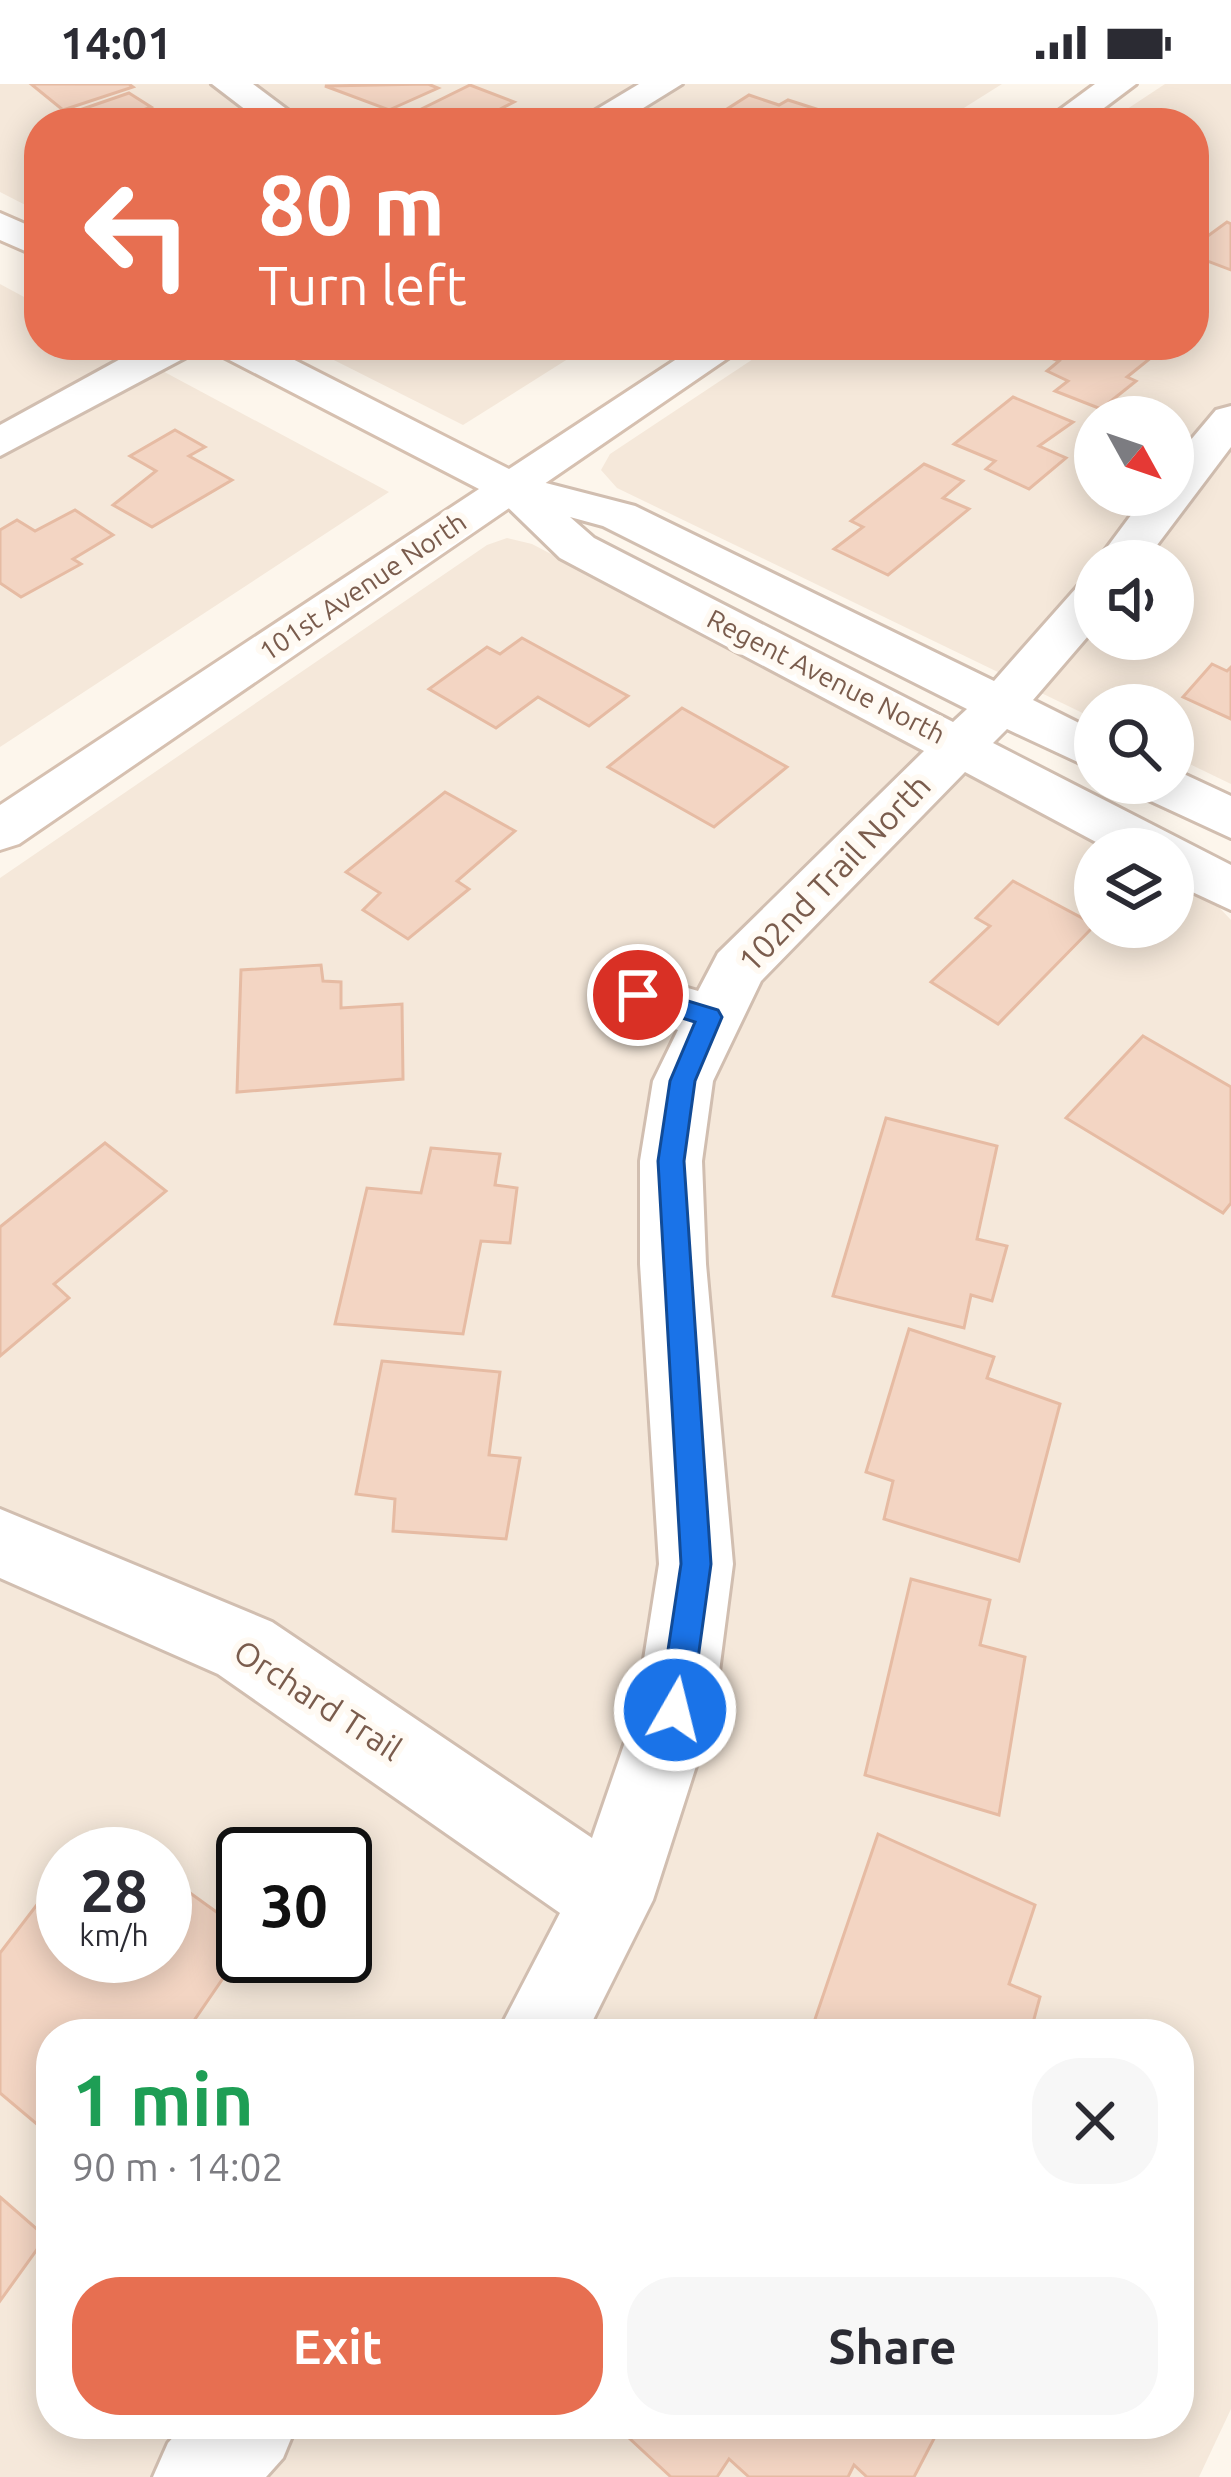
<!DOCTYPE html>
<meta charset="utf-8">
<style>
:root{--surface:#fff;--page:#f7f7f7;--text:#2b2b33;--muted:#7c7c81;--accent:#e76f51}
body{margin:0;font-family:Ubuntu,sans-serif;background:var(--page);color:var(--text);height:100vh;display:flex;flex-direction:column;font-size:45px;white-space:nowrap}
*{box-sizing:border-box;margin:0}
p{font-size:39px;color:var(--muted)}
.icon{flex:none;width:66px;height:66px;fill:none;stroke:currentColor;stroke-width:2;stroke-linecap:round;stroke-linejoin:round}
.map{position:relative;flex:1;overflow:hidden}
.panel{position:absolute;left:36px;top:1935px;width:1158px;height:420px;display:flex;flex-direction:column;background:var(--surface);border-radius:48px;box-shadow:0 6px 30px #0003}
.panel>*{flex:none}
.guide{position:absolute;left:24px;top:24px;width:1185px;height:252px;border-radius:48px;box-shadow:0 6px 30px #0003;background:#e76f51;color:#fff;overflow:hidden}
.needle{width:78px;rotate:130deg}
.controls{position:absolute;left:1074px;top:312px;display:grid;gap:24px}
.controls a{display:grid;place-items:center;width:120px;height:120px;border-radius:50%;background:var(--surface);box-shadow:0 6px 30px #0003;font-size:60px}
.speed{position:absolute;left:36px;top:1743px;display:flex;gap:24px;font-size:60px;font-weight:700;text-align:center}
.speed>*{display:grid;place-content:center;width:156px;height:156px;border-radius:50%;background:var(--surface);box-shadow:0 6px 30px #0003;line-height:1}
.speed small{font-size:30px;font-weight:400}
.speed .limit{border:6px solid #111;border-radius:18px;background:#fff;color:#111}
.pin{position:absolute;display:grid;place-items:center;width:102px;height:102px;color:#fff;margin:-51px;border:6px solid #fff;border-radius:50%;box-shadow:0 3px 12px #0007}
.me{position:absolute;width:132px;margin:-66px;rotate:8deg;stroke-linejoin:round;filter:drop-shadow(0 0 9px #0008)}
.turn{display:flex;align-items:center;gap:42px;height:252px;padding:0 36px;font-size:54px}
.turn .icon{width:156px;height:156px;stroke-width:2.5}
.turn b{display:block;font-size:84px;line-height:102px}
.round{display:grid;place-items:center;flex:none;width:126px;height:126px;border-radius:48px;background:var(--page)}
.head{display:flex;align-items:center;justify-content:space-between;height:204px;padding:0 36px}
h1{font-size:72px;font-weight:600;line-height:90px;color:#1e9e55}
.cta{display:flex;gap:24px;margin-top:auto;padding:24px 36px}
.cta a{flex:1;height:138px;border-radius:48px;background:var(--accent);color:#fff;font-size:48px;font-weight:600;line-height:138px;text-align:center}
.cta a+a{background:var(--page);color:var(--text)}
.status{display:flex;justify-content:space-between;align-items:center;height:84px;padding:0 60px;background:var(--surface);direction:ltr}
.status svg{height:33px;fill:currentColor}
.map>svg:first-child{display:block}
.residential{fill:#f5e8da;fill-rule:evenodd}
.building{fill:#f3d5c3;stroke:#e6bba3;stroke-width:3}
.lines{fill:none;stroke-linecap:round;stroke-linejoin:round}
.street-casing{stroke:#d1beb0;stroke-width:6}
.secondary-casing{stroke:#d6c0b0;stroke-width:6}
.street{fill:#fff;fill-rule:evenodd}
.secondary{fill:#fff;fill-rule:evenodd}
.route{fill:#1a73e8;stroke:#114b97;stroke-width:3}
.labels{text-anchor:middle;stroke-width:12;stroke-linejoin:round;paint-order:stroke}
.far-street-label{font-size:27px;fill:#7a5c4d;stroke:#fffaf3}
.street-label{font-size:33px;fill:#7a5c4d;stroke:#fffaf3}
</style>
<div class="status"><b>14:01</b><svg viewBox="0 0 49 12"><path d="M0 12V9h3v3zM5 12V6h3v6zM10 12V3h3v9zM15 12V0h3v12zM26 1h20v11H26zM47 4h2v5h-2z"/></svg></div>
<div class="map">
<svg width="1231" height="2393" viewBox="0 0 1231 2393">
<rect width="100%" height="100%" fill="#fdf6ec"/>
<!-- residential -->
<g class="residential">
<polygon points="0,0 1002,0 940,39 39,39 39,128 0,108"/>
<path d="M1165 0H1231V700L1173 672V621H1095V635L617 404 601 386 610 370 774 261H1194V39H1106ZM1095 333H1173V411H1095ZM1095 477H1173V555H1095Z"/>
<polygon points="0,200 39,221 39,261 114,261 389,408 0,663"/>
<polygon points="304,261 590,261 463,341"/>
<path d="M507 454 532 460 1114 765H1095V843H1173V796L1213 817 1231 836V2325L1199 2393H0V794L487 461ZM63 1770H165V1872H63ZM243 1770H345V1872H243ZM51 1950H1179V2340H51Z"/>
</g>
<!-- building -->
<g class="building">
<polygon points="31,0 129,0 133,3 63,26"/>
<polygon points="428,0 438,4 389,26 325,2"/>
<polygon points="470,1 514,18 479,36 465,30 447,39 397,37"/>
<polygon points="129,9 151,23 110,39 42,39"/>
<polygon points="749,11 779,21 788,16 835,31 823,39 709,39 721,32 748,36 724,27"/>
<polygon points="1227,138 1231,140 1231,186 1194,172 1194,162"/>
<polygon points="416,261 467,261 443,274"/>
<polygon points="1061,261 1123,261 1152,273 1127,293 1136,297 1101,325 1055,307 1068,297 1047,287 1059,277 1046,272"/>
<polygon points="1013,313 1073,338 1039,362 1066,374 1029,405 986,385 995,377 954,360"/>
<polygon points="175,346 205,363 189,372 232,396 152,443 113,421 156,387 130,372"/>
<polygon points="924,380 963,397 943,414 969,425 888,491 834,465 863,443 851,437"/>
<polygon points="75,426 113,451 73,475 81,480 21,513 0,499 0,446 17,436 35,447"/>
<polygon points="522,554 628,612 589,642 538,613 496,644 429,605 487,563 500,570"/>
<polygon points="1212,580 1227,587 1231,583 1231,635 1183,613"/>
<polygon points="682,624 787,683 714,743 608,683"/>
<polygon points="445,708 515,747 457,797 469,805 408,855 363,826 380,809 346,788"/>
<polygon points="1013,797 1095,841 998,940 931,898 990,842 976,834"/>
<polygon points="321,881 323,897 341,898 341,924 402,920 403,995 237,1008 241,886"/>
<polygon points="1143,952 1231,1003 1231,1119 1223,1129 1066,1034"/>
<polygon points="886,1034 997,1062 977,1155 1007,1162 992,1217 971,1211 964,1244 833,1212"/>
<polygon points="105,1059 166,1107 54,1200 69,1214 0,1272 0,1143"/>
<polygon points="431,1064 500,1070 495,1101 517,1104 510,1159 481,1157 463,1250 335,1240 367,1104 421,1109"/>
<polygon points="909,1245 994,1273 987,1294 1060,1320 1019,1477 884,1435 893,1397 866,1388"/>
<polygon points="382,1277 500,1288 489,1371 520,1374 506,1455 393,1447 395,1415 356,1410"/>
<polygon points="911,1495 990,1516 980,1561 1025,1573 999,1731 865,1691"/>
<polygon points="878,1750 1035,1821 1009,1900 1040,1913 1030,1950 810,1950"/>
<polygon points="165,1791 243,1847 243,1865 189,1944 197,1950 51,1950 51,2052 0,2009 0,1869 52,1801 63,1812 63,1872 165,1872"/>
<polygon points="0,2113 46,2153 0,2217"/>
<polygon points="614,2340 929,2340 938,2347 914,2393 867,2393 854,2381 848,2393 749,2393 729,2375 717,2393 671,2393"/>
</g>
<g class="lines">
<defs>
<g id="street">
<polygon points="212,0 253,0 305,39 263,39"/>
<polygon points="639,0 682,0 619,39 574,39"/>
<polygon points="146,261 198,261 192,270 0,372 0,341"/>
<polygon points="1231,322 1231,363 1145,477 1097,477 1146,411 1173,411 1173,377 1216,326"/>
<path d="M511 390 635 422 994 597 1078 502 1095 498V544L1033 616 1095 647V686L1007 645 993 659 1231 781V826L1173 799V765H1109L965 688 761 897 713 997 702 1077 706 1180 733 1480 714 1626 653 1816 586 1950H497L560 1829 218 1590 0 1494V1425L272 1538 592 1754 636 1626 659 1480 640 1180V1077L653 997 678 946 617 927 609 911 617 895 638 889 698 907 718 869 924 667 560 474 488 404 495 394ZM570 433 603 442 967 625 953 638 594 454Z"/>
<polygon points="1173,685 1231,712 1231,754 1140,712 1132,699 1173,699"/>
<polygon points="185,2340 297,2340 283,2374 266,2393 153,2393 168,2359"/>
</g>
<g id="secondary">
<polygon points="1095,0 1136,0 1084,39 1042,39"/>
<polygon points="0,129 39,146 39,173 0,156"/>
<polygon points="212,261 265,261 509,385 698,261 747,261 19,760 0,766 0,721 479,405 218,270"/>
</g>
</defs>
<!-- street casing -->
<use href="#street" class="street-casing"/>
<!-- secondary casing -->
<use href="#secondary" class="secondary-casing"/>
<!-- street -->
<use href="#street" class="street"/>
<!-- secondary -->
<use href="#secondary" class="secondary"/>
</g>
<!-- route -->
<polygon class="route" points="638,902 718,926 722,933 695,997 684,1077 711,1480 691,1626 687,1637 675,1642 664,1637 659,1626 681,1480 658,1077 670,997 695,938 630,918 630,905"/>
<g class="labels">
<!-- far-street labels -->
<g class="far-street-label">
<text transform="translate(363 503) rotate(-34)" y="9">101st Avenue North</text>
<text transform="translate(826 593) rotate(27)" y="9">Regent Avenue North</text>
</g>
<!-- street labels -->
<g class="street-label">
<text transform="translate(834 789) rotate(-46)" y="12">102nd Trail North</text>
<text transform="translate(318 1616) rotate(33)" y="12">Orchard Trail</text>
</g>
</g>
</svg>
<div class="controls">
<a><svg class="needle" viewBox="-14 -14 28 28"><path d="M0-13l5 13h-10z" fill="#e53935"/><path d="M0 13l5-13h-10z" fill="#7c7c81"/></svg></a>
<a><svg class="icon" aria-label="sound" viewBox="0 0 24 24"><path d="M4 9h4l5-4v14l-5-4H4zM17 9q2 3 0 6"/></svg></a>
<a><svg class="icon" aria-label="search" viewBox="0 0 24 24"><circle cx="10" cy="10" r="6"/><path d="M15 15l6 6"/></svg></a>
<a><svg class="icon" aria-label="layers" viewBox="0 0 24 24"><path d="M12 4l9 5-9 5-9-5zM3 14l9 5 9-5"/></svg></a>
</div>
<div class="speed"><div>28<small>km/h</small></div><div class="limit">30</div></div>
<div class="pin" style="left:638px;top:911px;background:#d93025"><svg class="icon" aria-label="arrive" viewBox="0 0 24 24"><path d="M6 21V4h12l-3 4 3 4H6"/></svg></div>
<svg class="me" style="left:675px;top:1626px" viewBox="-20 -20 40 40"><circle r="17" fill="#1a73e8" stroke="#fff" stroke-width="3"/><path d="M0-11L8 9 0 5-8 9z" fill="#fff"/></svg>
<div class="guide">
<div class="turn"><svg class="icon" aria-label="left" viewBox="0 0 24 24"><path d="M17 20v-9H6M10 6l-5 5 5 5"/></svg><div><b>80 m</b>Turn left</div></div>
</div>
<section class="panel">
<div class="head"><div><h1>1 min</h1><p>90 m · 14:02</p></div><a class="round"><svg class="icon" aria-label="close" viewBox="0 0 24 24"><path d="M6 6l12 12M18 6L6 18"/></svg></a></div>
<div class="cta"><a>Exit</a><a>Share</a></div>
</section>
</div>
